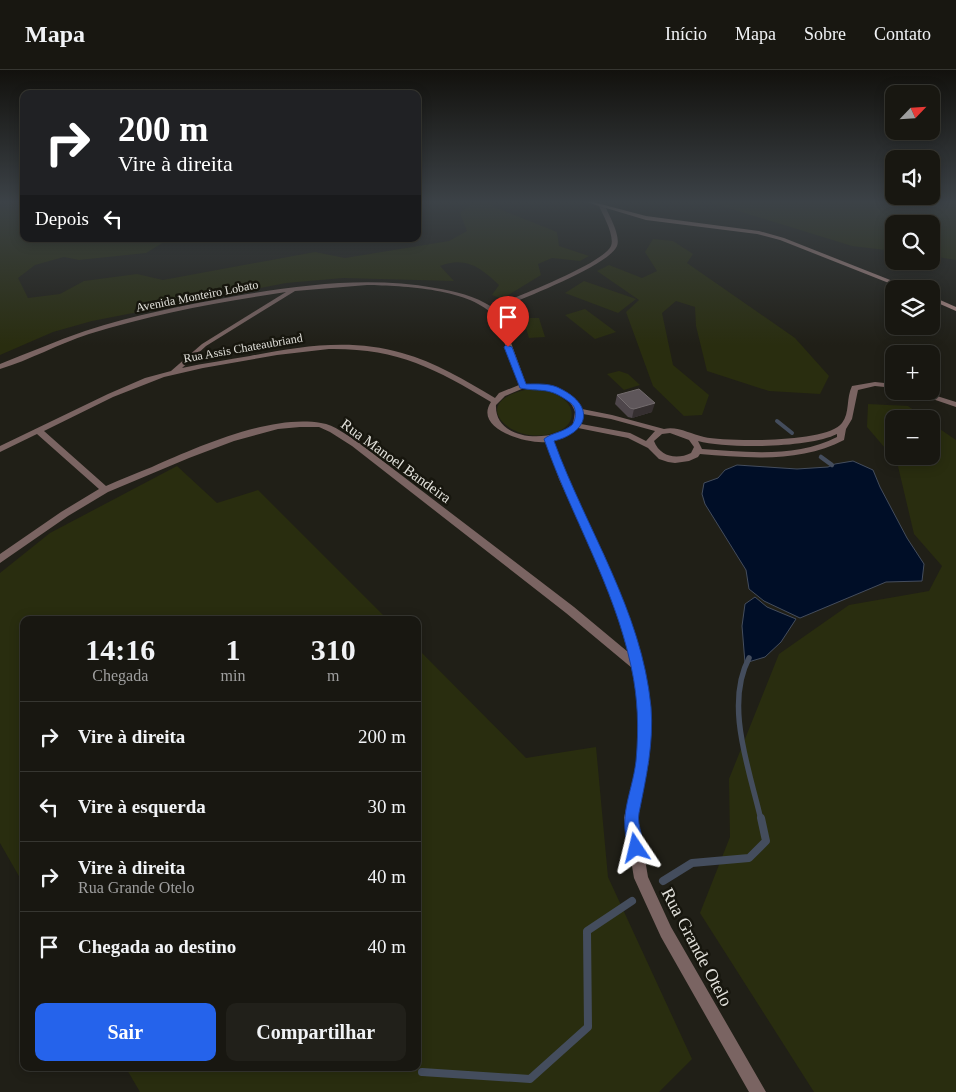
<!DOCTYPE html>
<html lang="pt">
<meta charset="utf-8">
<style>
:root{--surface:#181711;--page:#21201a;--text:#f1f3f6;--muted:#9f9f9f;--line:#363631;--accent:#2563eb}
body{margin:0;font-family:Georgia,serif;background:var(--page);color:var(--text);height:100vh;display:flex;flex-direction:column;font-size:19px;white-space:nowrap}
*{box-sizing:border-box;margin:0}
p{font-size:16px;color:var(--muted)}
.icon{flex:none;width:28px;height:28px;fill:none;stroke:currentColor;stroke-width:2;stroke-linecap:round;stroke-linejoin:round}
.map{position:relative;flex:1;overflow:hidden}
.panel{position:absolute;left:20px;top:546px;width:401px;height:455px;display:flex;flex-direction:column;background:var(--surface);border-radius:10px;box-shadow:0 2px 12px #0003,0 0 0 1px var(--line)}
.panel>*{flex:none}
.top-card{position:absolute;left:20px;top:20px;width:401px;height:152px;border-radius:10px;box-shadow:0 2px 12px #0003,0 0 0 1px var(--line);background:#202124;color:#fff;overflow:hidden}
.needle{width:32px;rotate:65deg}
.controls{position:absolute;left:885px;top:15px;display:grid;gap:10px}
.controls a{display:grid;place-items:center;width:55px;height:55px;border-radius:10px;background:var(--surface);box-shadow:0 2px 12px #0003,0 0 0 1px var(--line);font-size:25px}
.pin{position:absolute;display:grid;place-items:center;width:42px;height:42px;color:#fff;margin:-51px -21px;border-radius:50% 50% 50% 0;rotate:-45deg;box-shadow:0 0 5px #0007}
.pin .icon{rotate:45deg}
.me{position:absolute;width:55px;margin:-28px;rotate:350deg;stroke-linejoin:round;filter:drop-shadow(0 0 4px #0008)}
.turn{display:flex;align-items:center;gap:18px;height:105px;padding:0 15px;font-size:22px}
.turn .icon{width:65px;height:65px;stroke-width:2.5}
.turn b{display:block;font-size:35px;line-height:42px}
.then{display:flex;align-items:center;height:48px;padding:0 15px;background:#0003;gap:10px;font-size:19px}
.eta{display:flex;justify-content:space-evenly;align-items:center;height:85px;text-align:center}
.eta b{font-size:30px;font-weight:600;line-height:35px}
.action{display:flex;gap:10px;margin-top:auto;padding:10px 15px}
.action a{flex:1;height:58px;border-radius:10px;background:var(--accent);color:#fff;font-size:20px;font-weight:600;line-height:58px;text-align:center}
.action a+a{background:var(--page);color:var(--text)}
ul{padding:0;list-style:none}
li{display:flex;align-items:center;gap:15px;height:70px;padding:0 15px;border-top:1px solid var(--line)}
li div{flex:1}
li b{display:block;font-size:19px}
li em{font-style:normal}
header{display:flex;align-items:center;gap:30px;box-sizing:border-box;height:70px;padding:0 25px;background:var(--surface);border-bottom:1px solid var(--line)}
header strong{font-size:24px}
nav{display:flex;gap:28px;margin-inline-start:auto;font-size:18px}
.map>svg:first-child{display:block}
.green{fill:#292d0f}
.water{fill:#000e27;stroke:#444d5d}
.lines{fill:none;stroke-linecap:round;stroke-linejoin:round}
.stream-far3{stroke:#444d5d;stroke-width:4}
.stream-far2{stroke:#444d5d;stroke-width:4.5}
.stream-far1{stroke:#444d5d;stroke-width:5.5}
.stream{stroke:#444d5d;stroke-width:8}
.street{fill:#7a6462;fill-rule:evenodd}
.secondary{fill:#ae8c88;fill-rule:evenodd}
.wall{fill:#4e464b}
.shaded-wall{fill:#352f30}
.building{fill:#5e565a;stroke:#736c6e}
.route{fill:#2563eb;stroke:#184099}
.labels{text-anchor:middle;stroke-width:5;stroke-linejoin:round;paint-order:stroke}
.far-street-label{font-size:12px;fill:#e2e1db;stroke:#17160e}
.street-label{font-size:15px;fill:#e2e1db;stroke:#17160e}
.near-street-label{font-size:18px;fill:#e2e1db;stroke:#17160e}
</style>
<header>
<strong>Mapa</strong>
<nav><a>Início</a><a>Mapa</a><a>Sobre</a><a>Contato</a></nav>
</header>
<div class="map">
<svg width="956" height="1022" viewBox="0 0 956 1022">
<rect width="100%" height="100%" fill="#201f17"/>
<!-- green -->
<g class="green">
<path d="M20 132H24V169H169L146 183 79 190 64 187 35 195 18 208 28 228 60 224 84 211 137 204 163 210 315 182 345 188 449 171 467 161 460 143 473 132H490L494 137 557 162 559 176 589 186 580 191 552 188 538 194 541 205 502 229 492 225 499 215C481 198 466 186 440 196L454 211 343 208 286 213 92 251 53 262 0 285V137Z"/>
<polygon points="709,132 956,132 956,190 931,186 931,154 894,154 894,181 852,176"/>
<polygon points="653,169 673,171 693,184 687,193 795,268 829,306 820,324 769,321 707,301 696,256 695,237 676,231 662,243 673,295 709,325 702,345 684,346 653,316 626,242 639,230 597,201 609,195 642,208 657,201 645,182"/>
<polygon points="584,211 636,229 618,243 565,223"/>
<polygon points="585,239 616,262 595,269 565,245"/>
<polygon points="523,248 539,248 545,267 529,268"/>
<polygon points="619,301 628,304 640,315 624,320 607,304"/>
<path d="M525 320C537 320 549 320 559 326 575 335 577 353 559 361 518 380 463 334 525 320Z"/>
<polygon points="868,334 908,336 926,349 894,349 894,386 931,386 931,353 956,370 956,1022 814,1022 700,843 730,767 729,709 779,584 849,535 929,521 942,496 914,464 897,392 867,357"/>
<polygon points="177,396 217,433 258,420 388,550 24,550 24,815 0,773 0,503 50,463"/>
<polygon points="418,579 526,688 596,677 608,807 692,989 659,1022 140,1022 126,998 418,998"/>
</g>
<!-- water -->
<g class="water">
<polygon points="853,391 873,400 880,417 907,468 924,494 922,511 886,512 800,548 764,531 749,519 746,500 705,434 702,424 704,413 718,408 725,400 737,395 797,399 828,397 835,394"/>
<polygon points="755,527 767,537 796,549 781,572 765,587 745,593 742,556 745,534"/>
</g>
<g class="lines">
<!-- stream-far3 -->
<polyline class="stream-far3" points="777,351 792,363"/>
<!-- stream-far2 -->
<polyline class="stream-far2" points="821,387 832,395"/>
<!-- stream-far1 -->
<path class="stream-far1" d="M749 588C724 635 750 701 761 750"/>
<!-- stream -->
<g class="stream">
<polyline points="663,811 692,793 749,788 766,771 761,748"/>
<polyline points="422,1002 530,1009 588,957 587,861 632,831"/>
</g>
<!-- street -->
<g class="street">
<path d="M602 134 605 136C609 145 621 166 617 176 609 196 518 230 496 240L502 248 526 314C547 313 573 318 582 339L612 345 664 359C678 356 690 364 704 367 728 372 828 373 842 353 850 343 846 328 852 316L875 312 894 314V318L875 316 858 320 852 349 846 359 844 370C801 393 747 388 700 384L698 387 689 391 675 393 668 392 659 389 648 378 628 368 578 358 564 368 553 370 567 409 605 487 630 548 643 596 650 638 649 691 638 748 648 807 671 857 766 1022H749L661 867 634 808 624 748 637 691 638 638 632 598 566 543 352 376 330 362 319 357H300L278 359 234 371 189 388 108 422 68 446 0 493V484L61 442 99 419 37 364 0 382V376L108 324 145 308 171 301 202 274 286 222C219 232 152 244 89 264 58 274 30 290 0 299V294C28 283 56 271 85 261 134 245 185 235 236 226 302 215 368 206 435 218 455 221 475 226 492 237 513 228 603 194 611 176 615 166 603 145 599 136ZM367 215C403 216 472 218 496 248L519 315 499 323 495 328C465 310 435 292 402 283 352 268 300 276 250 286 227 290 205 293 182 298L206 276 295 221ZM329 279C396 278 435 298 491 332 473 359 527 374 546 372L559 409 595 487 620 548 628 582 574 537 358 372C346 365 335 355 321 353 271 344 197 377 152 397 137 403 121 409 106 416L44 361 113 327 164 307 203 298 277 285ZM524 318C544 317 568 321 575 342L573 354C552 374 494 371 496 335L505 326ZM583 344 611 349 655 361 646 371 630 363 581 354ZM670 363 689 370 694 377 691 383C677 390 660 387 654 371L662 364ZM837 364V367C797 388 745 382 702 379L698 371C728 379 809 378 837 364Z"/>
<polygon points="909,321 921,321 956,332 956,337"/>
</g>
<!-- secondary -->
<g class="secondary">
<polygon points="586,132 593,132 646,146 759,161 784,168 913,219 904,219 780,170 757,164 646,150"/>
<polygon points="931,226 956,237 956,241 931,230"/>
</g>
</g>
<!-- wall -->
<polygon class="wall" points="617,325 652,342 632,348 628,347 615,334"/>
<!-- shaded-wall -->
<polygon class="shaded-wall" points="655,333 652,342 632,348 634,339"/>
<!-- building -->
<polygon class="building" points="639,319 655,333 634,339 630,338 617,325"/>
<!-- sky -->
<linearGradient id="sky" x2="0" y2="1"><stop stop-color="#12110d"/><stop offset="0.48" stop-color="#3c4247"/><stop offset="1" stop-color="#3c4247" stop-opacity="0"/></linearGradient>
<rect width="956" height="275" fill="url(#sky)"/>
<!-- route -->
<path class="route" d="M506 275 512 277 526 314C538 314 551 313 561 319 595 336 589 362 554 371 586 459 642 541 651 637 654 673 646 708 639 743 636 756 647 771 641 784L636 786 631 784C616 748 632 725 636 691 639 659 638 627 631 596 614 516 571 446 544 369 551 363 564 362 572 355 575 351 576 345 575 340 574 334 569 332 565 329 547 317 539 322 520 318L504 277Z"/>
<g class="labels">
<!-- far-street labels -->
<g class="far-street-label">
<text transform="translate(197 226) rotate(-11)" y="4">Avenida Monteiro Lobato</text>
<text transform="translate(243 278) rotate(-10)" y="4">Rua Assis Chateaubriand</text>
</g>
<!-- street labels -->
<g class="street-label">
<text transform="translate(396 391) rotate(36)" y="5">Rua Manoel Bandeira</text>
</g>
<!-- near-street labels -->
<g class="near-street-label">
<text transform="translate(697 877) rotate(62)" y="6">Rua Grande Otelo</text>
</g>
</g>
</svg>
<div class="controls">
<a><svg class="needle" viewBox="-14 -14 28 28"><path d="M0-13l5 13h-10z" fill="#e53935"/><path d="M0 13l5-13h-10z" fill="#9f9f9f"/></svg></a>
<a><svg class="icon" aria-label="sound" viewBox="0 0 24 24"><path d="M4 9h4l5-4v14l-5-4H4zM17 9q2 3 0 6"/></svg></a>
<a><svg class="icon" aria-label="search" viewBox="0 0 24 24"><circle cx="10" cy="10" r="6"/><path d="M15 15l6 6"/></svg></a>
<a><svg class="icon" aria-label="layers" viewBox="0 0 24 24"><path d="M12 4l9 5-9 5-9-5zM3 14l9 5 9-5"/></svg></a>
<a>+</a>
<a>−</a>
</div>
<div class="pin" style="left:508px;top:277px;background:#d93025"><svg class="icon" aria-label="arrive" viewBox="0 0 24 24"><path d="M6 21V4h12l-3 4 3 4H6"/></svg></div>
<svg class="me" style="left:636px;top:778px" viewBox="-20 -20 40 40"><path d="M0-17L14 15 0 8-14 15z" fill="#2563eb" stroke="#fff" stroke-width="4"/></svg>
<div class="top-card">
<div class="turn"><svg class="icon" aria-label="right" viewBox="0 0 24 24"><path d="M7 20v-9h11M14 6l5 5-5 5"/></svg><div><b>200 m</b>Vire à direita</div></div>
<div class="then">Depois<svg class="icon" aria-label="left" viewBox="0 0 24 24"><path d="M17 20v-9H6M10 6l-5 5 5 5"/></svg></div>
</div>
<section class="panel">
<div class="eta">
<div><b>14:16</b><p>Chegada</p></div>
<div><b>1</b><p>min</p></div>
<div><b>310</b><p>m</p></div>
</div>
<ul>
<li><svg class="icon" aria-label="right" viewBox="0 0 24 24"><path d="M7 20v-9h11M14 6l5 5-5 5"/></svg><div><b>Vire à direita</b></div><em>200 m</em></li>
<li><svg class="icon" aria-label="left" viewBox="0 0 24 24"><path d="M17 20v-9H6M10 6l-5 5 5 5"/></svg><div><b>Vire à esquerda</b></div><em>30 m</em></li>
<li><svg class="icon" aria-label="right" viewBox="0 0 24 24"><path d="M7 20v-9h11M14 6l5 5-5 5"/></svg><div><b>Vire à direita</b><p>Rua Grande Otelo</p></div><em>40 m</em></li>
<li><svg class="icon" aria-label="arrive" viewBox="0 0 24 24"><path d="M6 21V4h12l-3 4 3 4H6"/></svg><div><b>Chegada ao destino</b></div><em>40 m</em></li>
</ul>
<div class="action"><a>Sair</a><a>Compartilhar</a></div>
</section>
</div>
